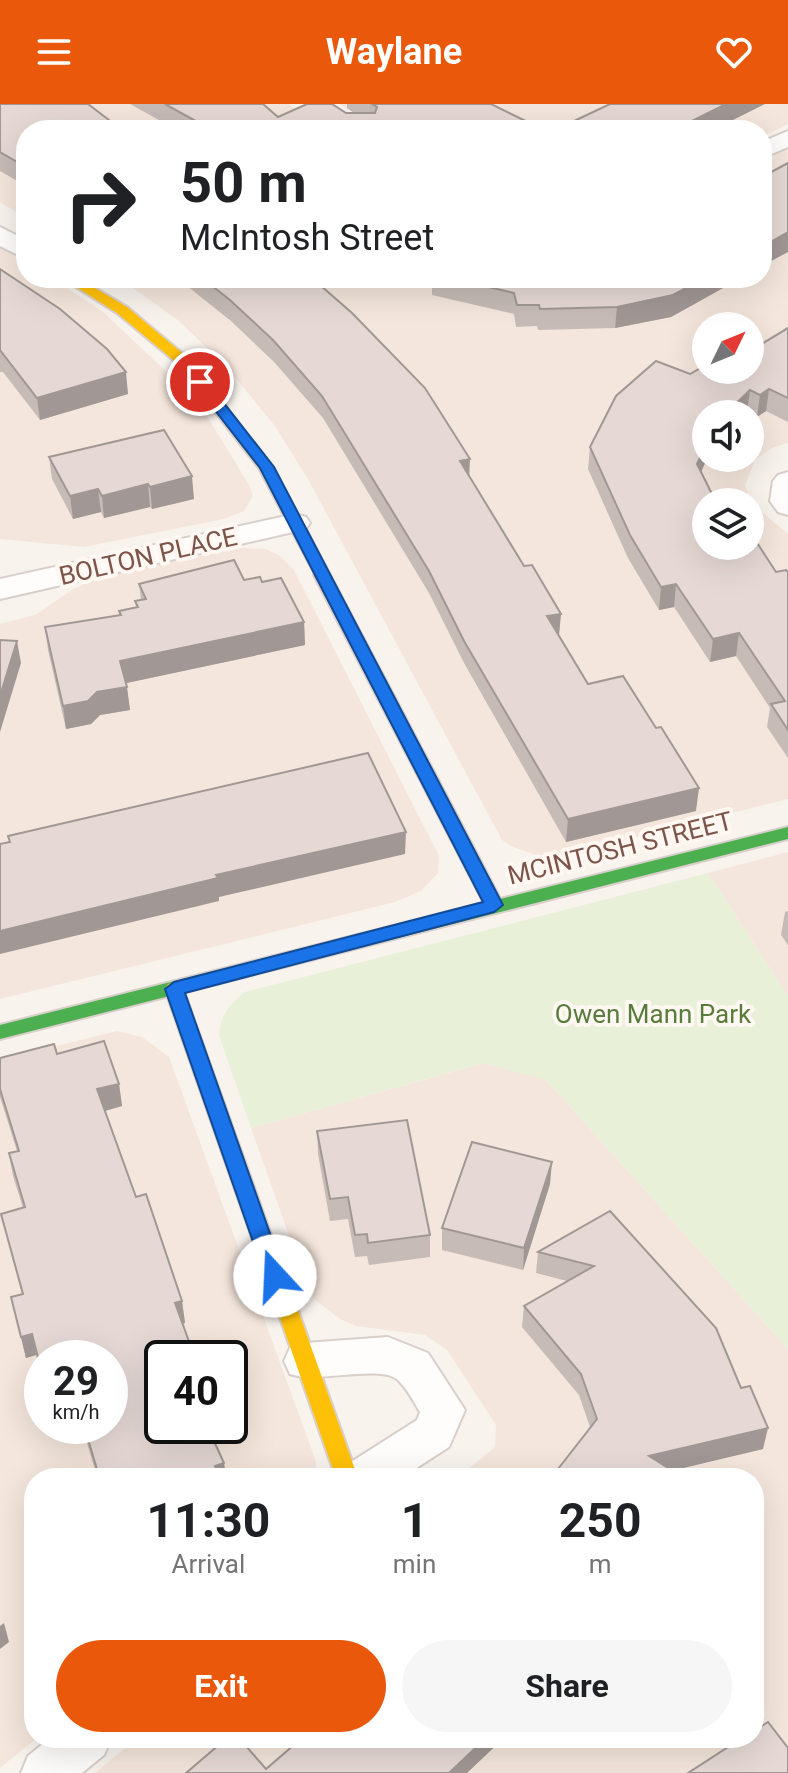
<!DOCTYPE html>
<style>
:root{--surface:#fff;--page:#f6f6f6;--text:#202124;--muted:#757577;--accent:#ea580c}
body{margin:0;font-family:Roboto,sans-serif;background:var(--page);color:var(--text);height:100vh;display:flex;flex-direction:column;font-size:30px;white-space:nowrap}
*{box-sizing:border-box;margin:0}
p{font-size:26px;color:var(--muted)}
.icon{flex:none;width:44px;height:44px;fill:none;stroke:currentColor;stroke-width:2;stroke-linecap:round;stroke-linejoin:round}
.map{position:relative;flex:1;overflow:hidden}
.details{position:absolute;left:24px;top:1364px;width:740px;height:280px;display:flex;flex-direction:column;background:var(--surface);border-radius:32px;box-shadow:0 8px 32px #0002}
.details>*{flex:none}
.top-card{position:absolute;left:16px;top:16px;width:756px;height:168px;border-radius:32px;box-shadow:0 8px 32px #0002;background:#fff;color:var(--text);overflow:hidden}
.needle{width:52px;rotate:47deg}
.controls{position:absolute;left:692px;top:208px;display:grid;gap:16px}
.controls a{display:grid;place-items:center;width:72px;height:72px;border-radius:50%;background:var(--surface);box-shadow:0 8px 32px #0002;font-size:40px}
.speed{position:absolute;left:24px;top:1236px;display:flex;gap:16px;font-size:40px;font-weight:700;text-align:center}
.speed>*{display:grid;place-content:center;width:104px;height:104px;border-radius:50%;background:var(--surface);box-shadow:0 8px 32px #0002;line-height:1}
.speed small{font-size:20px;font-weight:400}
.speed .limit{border:4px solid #111;border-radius:12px;background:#fff;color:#111}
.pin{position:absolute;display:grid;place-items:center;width:68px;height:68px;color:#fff;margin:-34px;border:4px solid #fff;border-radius:50%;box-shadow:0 2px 8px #0007}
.me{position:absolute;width:88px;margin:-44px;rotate:340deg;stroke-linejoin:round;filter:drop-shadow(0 0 6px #0008)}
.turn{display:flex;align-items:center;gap:28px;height:168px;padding:0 32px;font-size:36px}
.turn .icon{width:104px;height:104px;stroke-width:2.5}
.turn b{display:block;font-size:56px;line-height:68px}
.eta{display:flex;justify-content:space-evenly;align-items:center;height:136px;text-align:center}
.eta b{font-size:48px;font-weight:700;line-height:56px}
.action{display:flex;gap:16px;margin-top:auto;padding:16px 32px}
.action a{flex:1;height:92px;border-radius:48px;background:var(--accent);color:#fff;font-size:32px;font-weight:700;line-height:92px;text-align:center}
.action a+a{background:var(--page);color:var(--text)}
header{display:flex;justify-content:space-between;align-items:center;height:104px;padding:0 32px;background:var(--accent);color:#fff;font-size:36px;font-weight:700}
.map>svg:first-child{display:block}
.residential{fill:#f4e6dc;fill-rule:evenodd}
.green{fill:#e8f0d7}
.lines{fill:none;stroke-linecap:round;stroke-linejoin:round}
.street-casing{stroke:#d9cfca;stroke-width:4}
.fast-casing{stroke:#dad0cb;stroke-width:4}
.slow-casing{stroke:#dad0cb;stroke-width:4}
.jam-casing{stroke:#dad0cb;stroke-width:4}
.street{fill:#fefdfc;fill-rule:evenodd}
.fast{fill:#4caf50;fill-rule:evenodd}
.slow{fill:#ffc107;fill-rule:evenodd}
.jam{fill:#c62828;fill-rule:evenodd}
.wall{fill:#c6bbb7}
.shaded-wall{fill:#a19895}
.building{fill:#e6d9d5;stroke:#a19895;stroke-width:2}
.route{fill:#1a73e8;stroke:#114b97;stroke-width:2}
.labels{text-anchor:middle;stroke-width:8;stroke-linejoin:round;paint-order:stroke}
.street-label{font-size:26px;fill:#7c5449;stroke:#fff7f1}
.park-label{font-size:26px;fill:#587c3c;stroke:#fff7f1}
</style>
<header><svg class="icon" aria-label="menu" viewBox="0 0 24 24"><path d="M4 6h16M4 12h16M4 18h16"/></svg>Waylane<svg class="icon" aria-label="heart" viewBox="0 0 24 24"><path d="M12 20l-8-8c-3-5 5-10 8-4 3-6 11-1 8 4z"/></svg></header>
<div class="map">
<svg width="788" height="1669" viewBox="0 0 788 1669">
<rect width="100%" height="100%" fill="#f9f3ee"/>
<!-- residential -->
<g class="residential">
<polygon points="0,0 289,0 300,10 352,26 26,26 26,114 0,98"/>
<polygon points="339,0 788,0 788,20 762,33 762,26 386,26"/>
<path d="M788 42V339L772 344 755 356 745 381 752 400 788 430V695L564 751 539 752 513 743 502 736 309 377 275 322 229 266 179 217 119 174H762V55ZM706 222H750V266H706ZM706 310H750V354H706ZM706 398H750V442H706Z"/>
<polygon points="0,143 26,158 26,174 52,174 103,208 189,289 207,312 249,381 253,392 244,407 224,415 84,443 0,435"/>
<polygon points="240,444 266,445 280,452 294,466 439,752 438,769 421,787 395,798 0,895 0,520 35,511 72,486 99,473"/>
<polygon points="788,748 788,892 708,769"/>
<path d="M117 927 142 933 169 953 315 1355 318 1374H34V1634H37L0 1664V956ZM42 1254H110V1322H42ZM162 1254H230V1322H162Z"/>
<polygon points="484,959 546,976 788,1245 788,1669 95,1669 137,1634 754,1634 754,1374 457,1374 495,1343 496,1321 447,1246 425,1231 356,1222 340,1215 314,1195 298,1157 251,1024"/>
</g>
<!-- green -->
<path class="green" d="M708 769 788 892V1245L546 976 483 959 251 1024 219 931C221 910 229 901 245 888Z"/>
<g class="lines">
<defs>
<g id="street">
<polygon points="788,27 788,43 762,54 762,38"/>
<polygon points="0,123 26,136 26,155 0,142"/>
<polygon points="788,368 788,411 778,408 770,397 773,377 778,371"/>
<polygon points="295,410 306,413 310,419 306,425 0,495 0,475"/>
<path d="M388 1233 428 1249 465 1306 449 1343 401 1374H342L348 1360 417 1316 420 1308C414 1298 408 1286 399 1277 383 1259 317 1280 290 1270L284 1257 290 1244 305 1239Z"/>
<polygon points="50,1634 111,1634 104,1651 82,1669 21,1669 28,1652"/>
</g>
<polygon id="fast" points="448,706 457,712 500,795 788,723 788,735 0,935 0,921 484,799 439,712"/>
<g id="slow">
<polygon points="62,174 78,174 127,203 188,254 273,363 330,471 327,474 317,474 259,364 178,260 117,209"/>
<polygon points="174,878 180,880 183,885 358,1374 336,1374 165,885 168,880"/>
</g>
<polygon id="jam" points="322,466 330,471 457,712 454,716 442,716 439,712 314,471"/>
</defs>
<!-- street casing -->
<use href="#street" class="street-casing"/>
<!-- fast casing -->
<use href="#fast" class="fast-casing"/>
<!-- slow casing -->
<use href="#slow" class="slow-casing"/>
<!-- jam casing -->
<use href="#jam" class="jam-casing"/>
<!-- street -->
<use href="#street" class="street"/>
<!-- fast -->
<use href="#fast" class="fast"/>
<!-- slow -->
<use href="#slow" class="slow"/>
<!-- jam -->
<use href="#jam" class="jam"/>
</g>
<!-- wall -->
<g class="wall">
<polygon points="0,0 26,26 26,82 0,67"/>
<polygon points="130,0 263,0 278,13 354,9 347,4 347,0 491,0 544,26 177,26"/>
<polygon points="0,165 128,290 40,316 3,268 0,268"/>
<polygon points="177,174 312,174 470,373 559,532 588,580 696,707 566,738 464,559 429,489 323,314 274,258 231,217"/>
<polygon points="422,174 741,174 671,213 615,224 538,226 537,222 516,223 514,210 432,191 432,180"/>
<polygon points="788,224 788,318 766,307 757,313 747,308 745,310 706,310 707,354 701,368 706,398 776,468 788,468 788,654 767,623 770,604 736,552 710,558 674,503 659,506 628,454 588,365 590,343 690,270 750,266"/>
<polygon points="164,326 194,395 152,405 150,403 104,414 101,408 73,415 52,375 49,353"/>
<polygon points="244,476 262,478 304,518 305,541 126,579 130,606 100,611 91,620 66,625 48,546 45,523 120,511 119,507 136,503 135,497 141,496 139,480"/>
<polygon points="788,807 788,841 781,831 785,808"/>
<polygon points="57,950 119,980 122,1002 105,1007 136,1093 182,1197 185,1219 182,1220 162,1254 224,1359 226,1374 95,1374 97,1373 82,1322 110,1322 110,1254 42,1254 42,1273 36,1251 26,1254 11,1193 22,1190 1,1110 23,1104 13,1072 9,1049 17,1047 0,993 0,954"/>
<polygon points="317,1027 430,1131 430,1153 369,1161 367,1152 355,1153 348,1115 330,1117 318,1050"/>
<polygon points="550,1080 523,1166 442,1146 442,1124"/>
<polygon points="610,1107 763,1345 672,1366 590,1323 579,1291 522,1223 524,1202 567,1177 536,1169 538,1148"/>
</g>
<!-- shaded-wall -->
<g class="shaded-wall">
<polygon points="726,0 765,0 713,26 674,26"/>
<polygon points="788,128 788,148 762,162 762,143"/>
<polygon points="705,174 741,174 671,213 615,224 617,203"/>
<polygon points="126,268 128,290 40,316 37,294"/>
<polygon points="769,285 766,307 757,313 760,291"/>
<polygon points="750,286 747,308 745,310 725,310"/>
<polygon points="706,341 706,354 707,354 695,383 697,360"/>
<polygon points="470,355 469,377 460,357"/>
<polygon points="192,372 194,395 152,405 150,383"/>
<polygon points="148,380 150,403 104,414 102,392"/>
<polygon points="98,385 101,408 73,415 70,392"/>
<polygon points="676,480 674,503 659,506 661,483"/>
<polygon points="561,510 559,532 547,512"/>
<polygon points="304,518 305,541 122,580 120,557"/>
<polygon points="739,529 736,552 710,558 713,535"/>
<polygon points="17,537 21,559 0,628 0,592"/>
<polygon points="127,583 130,606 100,611 91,620 66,625 63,602 97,588"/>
<polygon points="699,684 696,707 566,738 568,715"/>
<polygon points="406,728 405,750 219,793 219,797 0,850 0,827 216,771"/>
<polygon points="119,980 122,1002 101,1008 97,985"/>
<polygon points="552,1058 550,1080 523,1166 524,1144"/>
<polygon points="182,1197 185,1219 178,1221 175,1199"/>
<polygon points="32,1230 36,1251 26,1254 21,1233"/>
<polygon points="768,1324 763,1345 646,1373 649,1352"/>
<polygon points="224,1359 226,1374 217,1374 215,1362"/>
<polygon points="4,1519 9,1538 0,1545 0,1522"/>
<polygon points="486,1634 504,1634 467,1669 449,1669"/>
</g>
<!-- building -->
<g class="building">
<polygon points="0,0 88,0 122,26 26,26 26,63 0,48"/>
<polygon points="165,0 263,0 278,13 307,0 332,0 346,9 375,9 377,3 372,0 491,0 544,26 212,26"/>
<polygon points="610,0 726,0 674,26 555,26"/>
<polygon points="788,59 788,128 762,143 762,73"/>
<polygon points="0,165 60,205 107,245 126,268 37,294 0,246"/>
<polygon points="202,174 312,174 352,209 425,284 470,355 460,357 524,462 532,461 561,510 547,512 588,580 623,572 656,624 661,623 699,684 568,715 464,537 429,467 322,292 273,236 230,196"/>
<polygon points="450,174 705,174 673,191 617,203 540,205 539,201 517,201 514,189"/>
<polygon points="788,224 788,294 769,285 760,291 750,286 725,310 706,310 706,341 697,360 716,398 706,398 706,442 750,442 750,428 776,468 786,466 788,468 788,626 771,600 785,597 739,529 713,535 676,480 661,483 630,431 590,343 616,292 656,257 690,270 706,261 706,266 750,266 750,247"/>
<polygon points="164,326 192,372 150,383 148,380 102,392 98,385 70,392 49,353"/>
<polygon points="234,456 244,476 260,473 262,478 281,474 304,518 120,557 127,583 97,588 88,597 63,602 45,523 121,511 119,507 138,503 135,497 146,495 139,480"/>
<polygon points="0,536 17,537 0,592"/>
<polygon points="368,649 406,728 216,771 218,774 0,827 0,740 10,738 8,732"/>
<polygon points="104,937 119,980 97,985 136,1093 146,1090 182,1197 175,1199 195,1254 162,1254 162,1322 207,1322 224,1359 215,1362 221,1374 95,1374 99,1372 84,1322 110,1322 110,1254 42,1254 42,1261 40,1261 32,1230 21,1233 11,1193 23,1190 1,1110 25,1103 9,1049 19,1047 0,985 0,954 54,940 57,950"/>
<polygon points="407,1016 430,1131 368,1139 367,1130 355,1131 348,1093 330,1095 317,1027"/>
<polygon points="472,1038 552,1058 524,1144 442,1124"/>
<polygon points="610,1107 716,1224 741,1284 750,1282 768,1324 649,1352 684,1374 551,1374 597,1315 581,1270 524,1202 594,1162 538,1148"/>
<polygon points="768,1618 788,1644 788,1669 688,1669 742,1634 754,1634 754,1627"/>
<polygon points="227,1634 239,1634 266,1665 302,1634 486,1634 449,1669 186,1669"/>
</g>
<!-- route -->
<polygon class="route" points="200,274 205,275 274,363 503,801 494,808 185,889 285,1172 282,1178 275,1181 268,1178 265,1172 165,885 174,878 483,798 260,364 193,278"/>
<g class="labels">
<!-- street labels -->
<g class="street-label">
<text transform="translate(148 452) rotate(-13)" y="9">BOLTON PLACE</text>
<text transform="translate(620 744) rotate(-14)" y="9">MCINTOSH STREET</text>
</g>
<!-- park labels -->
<g class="park-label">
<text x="653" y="919">Owen Mann Park</text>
</g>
</g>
</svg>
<div class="controls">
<a><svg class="needle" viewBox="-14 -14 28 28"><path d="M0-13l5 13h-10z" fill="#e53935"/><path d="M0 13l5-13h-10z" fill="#757577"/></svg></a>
<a><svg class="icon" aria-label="sound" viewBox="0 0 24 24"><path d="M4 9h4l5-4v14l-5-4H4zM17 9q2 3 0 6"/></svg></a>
<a><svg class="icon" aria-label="layers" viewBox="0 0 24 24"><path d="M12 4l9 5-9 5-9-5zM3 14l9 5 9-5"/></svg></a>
</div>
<div class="speed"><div>29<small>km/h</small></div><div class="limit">40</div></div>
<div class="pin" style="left:200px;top:278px;background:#d93025"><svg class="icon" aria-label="arrive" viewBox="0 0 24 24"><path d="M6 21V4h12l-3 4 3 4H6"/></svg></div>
<svg class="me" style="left:275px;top:1172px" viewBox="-20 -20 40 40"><circle r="19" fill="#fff"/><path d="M0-13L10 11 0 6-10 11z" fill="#1a73e8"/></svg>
<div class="top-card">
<div class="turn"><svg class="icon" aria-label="right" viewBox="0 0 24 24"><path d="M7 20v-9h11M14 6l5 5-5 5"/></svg><div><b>50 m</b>McIntosh Street</div></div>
</div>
<section class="details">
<div class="eta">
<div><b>11:30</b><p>Arrival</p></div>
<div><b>1</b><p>min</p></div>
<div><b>250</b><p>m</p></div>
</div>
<div class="action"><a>Exit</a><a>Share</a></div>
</section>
</div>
